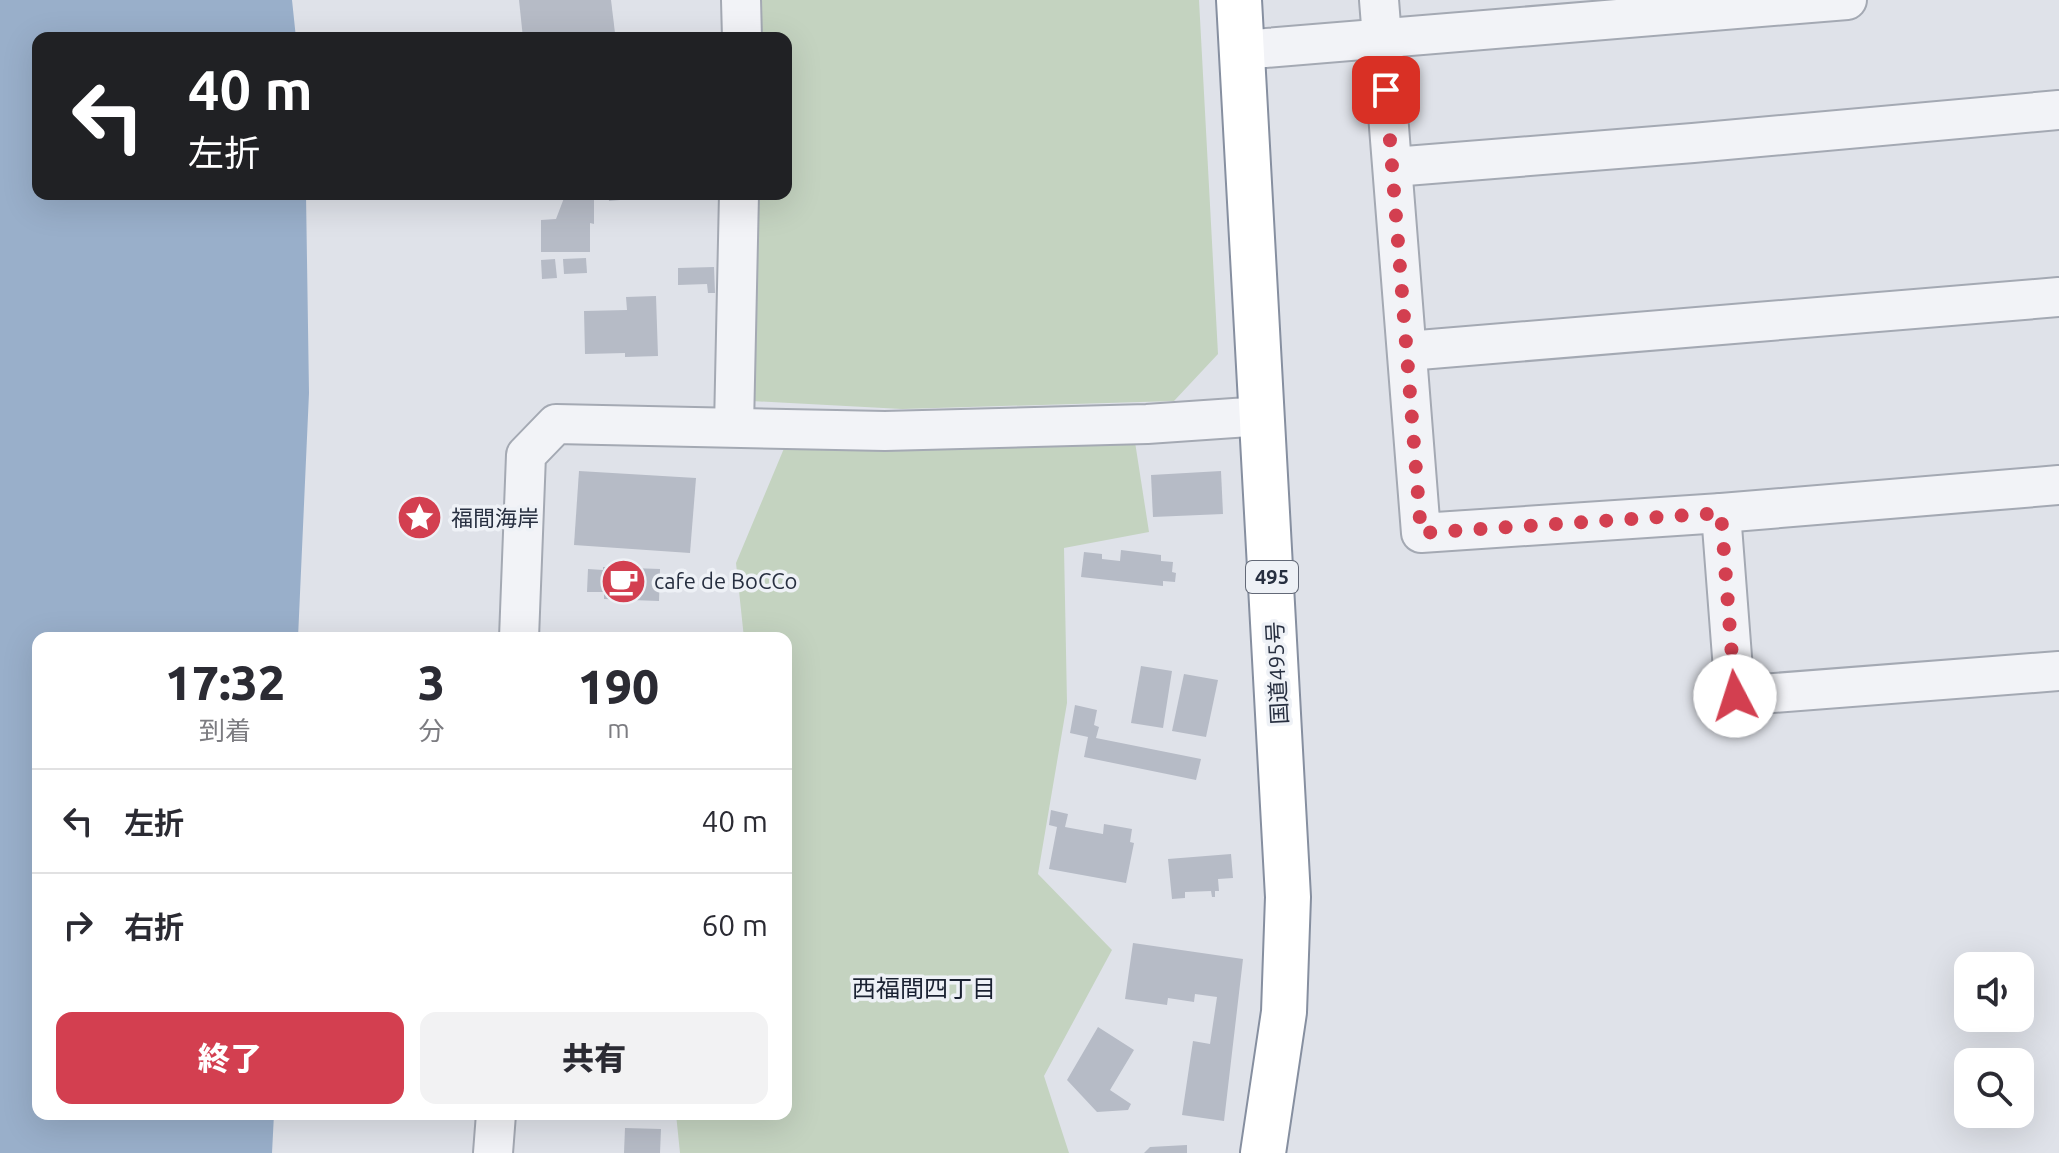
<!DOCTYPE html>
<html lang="ja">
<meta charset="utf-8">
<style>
:root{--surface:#fff;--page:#f2f2f3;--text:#2b2b33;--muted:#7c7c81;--line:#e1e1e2;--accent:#d33f50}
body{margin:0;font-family:Ubuntu,"Noto Sans JP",sans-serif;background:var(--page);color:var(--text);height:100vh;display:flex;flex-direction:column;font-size:30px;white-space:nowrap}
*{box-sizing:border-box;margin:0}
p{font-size:26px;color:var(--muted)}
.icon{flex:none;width:44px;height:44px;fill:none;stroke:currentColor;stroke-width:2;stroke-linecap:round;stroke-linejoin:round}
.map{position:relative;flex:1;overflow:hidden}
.side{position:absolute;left:32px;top:632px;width:760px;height:488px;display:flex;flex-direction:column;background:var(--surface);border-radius:16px;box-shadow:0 8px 32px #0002}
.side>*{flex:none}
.guide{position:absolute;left:32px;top:32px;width:760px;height:168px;border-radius:16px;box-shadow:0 8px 32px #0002;background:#202124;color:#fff;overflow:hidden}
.controls{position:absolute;left:1954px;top:952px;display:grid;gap:16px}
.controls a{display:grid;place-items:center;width:80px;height:80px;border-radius:16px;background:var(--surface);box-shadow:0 8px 32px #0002;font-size:40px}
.pin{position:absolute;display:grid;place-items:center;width:68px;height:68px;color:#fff;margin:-34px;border-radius:16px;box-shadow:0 4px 12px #0006}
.me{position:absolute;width:88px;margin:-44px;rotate:355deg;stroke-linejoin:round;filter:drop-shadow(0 0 6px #0008)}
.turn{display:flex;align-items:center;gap:28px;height:168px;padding:0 24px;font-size:36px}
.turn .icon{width:104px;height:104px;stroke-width:2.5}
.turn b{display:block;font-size:56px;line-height:68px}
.eta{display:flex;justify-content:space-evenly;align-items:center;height:136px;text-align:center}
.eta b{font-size:48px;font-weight:800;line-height:56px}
.action{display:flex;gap:16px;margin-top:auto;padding:16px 24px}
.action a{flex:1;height:92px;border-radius:16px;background:var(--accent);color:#fff;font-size:32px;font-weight:800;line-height:92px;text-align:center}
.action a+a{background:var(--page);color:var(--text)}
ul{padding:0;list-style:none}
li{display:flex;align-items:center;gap:24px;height:104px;padding:0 24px;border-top:2px solid var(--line)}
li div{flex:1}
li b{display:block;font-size:30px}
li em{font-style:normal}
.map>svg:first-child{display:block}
.green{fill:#c4d3c0}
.water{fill:#99afca}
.building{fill:#b6bbc6}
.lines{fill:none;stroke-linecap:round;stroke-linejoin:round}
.minor-casing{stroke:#a4a9b3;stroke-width:42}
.highway-casing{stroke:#868fa0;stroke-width:48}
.minor{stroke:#f2f3f7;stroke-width:38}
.highway{stroke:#fff;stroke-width:44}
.route{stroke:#d33f50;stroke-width:14;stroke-dasharray:0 25.2}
.labels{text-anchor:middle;stroke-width:7;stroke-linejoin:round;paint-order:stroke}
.shield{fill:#eef1f6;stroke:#636977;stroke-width:2}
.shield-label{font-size:20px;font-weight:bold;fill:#272f40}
.poi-label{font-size:22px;fill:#272f40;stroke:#eef1f6;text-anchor:start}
.street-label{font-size:22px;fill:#272f40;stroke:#eef1f6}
.neighbourhood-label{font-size:24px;fill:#1a2131;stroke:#eef1f6}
</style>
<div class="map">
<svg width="2059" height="1153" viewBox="0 0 2059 1153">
<rect width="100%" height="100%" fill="#dfe2e9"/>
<!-- green -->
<g class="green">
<polygon points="757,0 1199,0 1218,354 1174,401 902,409 752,401 755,194 786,194 786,38 757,38"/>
<polygon points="1135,442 1149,532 1064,548 1067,703 1038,874 1112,950 1044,1076 1069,1153 680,1153 676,1114 786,1114 786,638 744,638 736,563 785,446"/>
</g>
<!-- water -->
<polygon class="water" points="0,0 292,0 296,38 38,38 38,194 306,194 309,393 298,638 38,638 38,1114 274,1114 272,1153 0,1153"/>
<!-- building -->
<g class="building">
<polygon points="519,0 611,0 615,33 561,38 523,38"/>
<polygon points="608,194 631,194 631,199 609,201"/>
<polygon points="594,197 594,224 590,223 590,252 541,252 541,220 556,219 564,198"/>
<polygon points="586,258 587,273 564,274 563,259"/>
<polygon points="555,259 557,278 542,279 541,260"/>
<polygon points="714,267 715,293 708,293 707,284 678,285 678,268"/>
<polygon points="656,296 658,356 625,357 625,353 585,354 584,311 627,310 626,297"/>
<polygon points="579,471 696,478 690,553 574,545"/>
<polygon points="1221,471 1223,514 1153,517 1151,475"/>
<polygon points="1121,550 1161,555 1161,561 1173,562 1172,572 1176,573 1175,582 1163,581 1163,586 1081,577 1084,552 1102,554 1102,559 1120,561"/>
<polygon points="603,567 660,569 659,601 604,599 604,592 587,592 588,569 603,570"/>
<polygon points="1141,666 1172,671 1163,728 1131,723"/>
<polygon points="1184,674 1218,680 1206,737 1172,731"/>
<polygon points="1075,705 1097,710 1094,725 1099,727 1096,738 1201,759 1196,780 1084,757 1088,737 1070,733"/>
<polygon points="1051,810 1068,814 1065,827 1103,834 1104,824 1132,829 1130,842 1134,843 1126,883 1049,869 1057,827 1049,825"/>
<polygon points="1231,854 1233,878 1218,879 1219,891 1215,891 1215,897 1212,897 1211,891 1185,892 1185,898 1172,899 1168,859"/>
<polygon points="1133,943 1243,959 1224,1121 1182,1115 1193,1041 1210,1044 1217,997 1195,994 1194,1002 1168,998 1167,1005 1125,999"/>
<polygon points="1098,1027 1134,1050 1110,1090 1131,1104 1128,1110 1097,1112 1067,1080"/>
<polygon points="625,1128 661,1129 660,1153 624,1153"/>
<polygon points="1187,1145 1187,1153 1144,1153 1150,1147"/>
</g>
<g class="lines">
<defs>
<g id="minor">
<polyline points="741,0 742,38"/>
<polyline points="1379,0 1421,533 1721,513 2059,485"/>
<polyline points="1242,50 1847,0"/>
<polyline points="1393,167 1693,143 2059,110"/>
<polyline points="1407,351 2059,297"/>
<polyline points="734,427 739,194"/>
<polyline points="1721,513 1735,696 2059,671"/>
<polyline points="519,638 526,455 556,424 885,431 1147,424 1263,416"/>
<polyline points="493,1153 496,1114"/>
</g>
<polyline id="highway" points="1239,0 1288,897 1284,1012 1263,1153"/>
</defs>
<!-- minor casing -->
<use href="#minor" class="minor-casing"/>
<!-- highway casing -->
<use href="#highway" class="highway-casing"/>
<!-- minor -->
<use href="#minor" class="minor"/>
<!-- highway -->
<use href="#highway" class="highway"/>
</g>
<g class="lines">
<!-- route -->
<polyline class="route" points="1386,90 1421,533 1721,513 1735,696"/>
</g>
<!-- icons -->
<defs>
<symbol id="sight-disc" viewBox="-11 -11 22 22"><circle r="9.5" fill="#d33f50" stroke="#eef1f6"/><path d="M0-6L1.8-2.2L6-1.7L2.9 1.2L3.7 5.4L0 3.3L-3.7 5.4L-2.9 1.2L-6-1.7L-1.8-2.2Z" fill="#fff"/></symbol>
<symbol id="cafe-disc" viewBox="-11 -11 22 22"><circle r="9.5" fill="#d33f50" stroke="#eef1f6"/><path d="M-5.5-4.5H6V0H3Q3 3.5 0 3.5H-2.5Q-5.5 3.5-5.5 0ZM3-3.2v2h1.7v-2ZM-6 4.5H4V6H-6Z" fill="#fff"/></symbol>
</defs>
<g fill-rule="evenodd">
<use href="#sight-disc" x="394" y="492" width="51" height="51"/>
<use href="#cafe-disc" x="598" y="556" width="51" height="51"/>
</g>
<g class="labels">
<!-- shield labels -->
<rect class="shield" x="1246" y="561" width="52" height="32" rx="6"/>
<g class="shield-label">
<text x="1272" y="584">495</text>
</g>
<!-- poi labels -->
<g class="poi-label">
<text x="451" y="526">福間海岸</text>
<text x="654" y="589">cafe de BoCCo</text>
</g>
<!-- street labels -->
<g class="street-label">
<text transform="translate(1277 673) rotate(-93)" y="8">国道495号</text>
</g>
<!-- neighbourhood labels -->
<g class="neighbourhood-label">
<text x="924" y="997">西福間四丁目</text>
</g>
</g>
</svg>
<div class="controls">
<a><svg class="icon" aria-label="sound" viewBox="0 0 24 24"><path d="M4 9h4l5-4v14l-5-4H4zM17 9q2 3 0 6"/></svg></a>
<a><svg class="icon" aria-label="search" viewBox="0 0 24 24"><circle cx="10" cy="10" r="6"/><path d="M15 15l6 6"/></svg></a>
</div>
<div class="pin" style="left:1386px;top:90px;background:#d93025"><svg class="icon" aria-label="arrive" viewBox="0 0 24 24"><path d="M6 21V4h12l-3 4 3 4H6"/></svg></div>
<svg class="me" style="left:1735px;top:696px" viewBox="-20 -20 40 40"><circle r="19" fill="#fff"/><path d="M0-13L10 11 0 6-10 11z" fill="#d33f50"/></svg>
<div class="guide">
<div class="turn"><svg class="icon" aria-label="left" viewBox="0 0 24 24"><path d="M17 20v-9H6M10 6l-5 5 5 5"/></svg><div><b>40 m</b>左折</div></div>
</div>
<section class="side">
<div class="eta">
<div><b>17:32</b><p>到着</p></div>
<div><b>3</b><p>分</p></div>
<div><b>190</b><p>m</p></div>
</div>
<ul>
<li><svg class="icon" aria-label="left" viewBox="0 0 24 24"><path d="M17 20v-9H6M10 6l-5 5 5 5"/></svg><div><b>左折</b></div><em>40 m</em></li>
<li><svg class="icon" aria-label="right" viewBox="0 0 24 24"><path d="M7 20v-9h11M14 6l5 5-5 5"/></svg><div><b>右折</b></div><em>60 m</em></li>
</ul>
<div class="action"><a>終了</a><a>共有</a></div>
</section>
</div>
